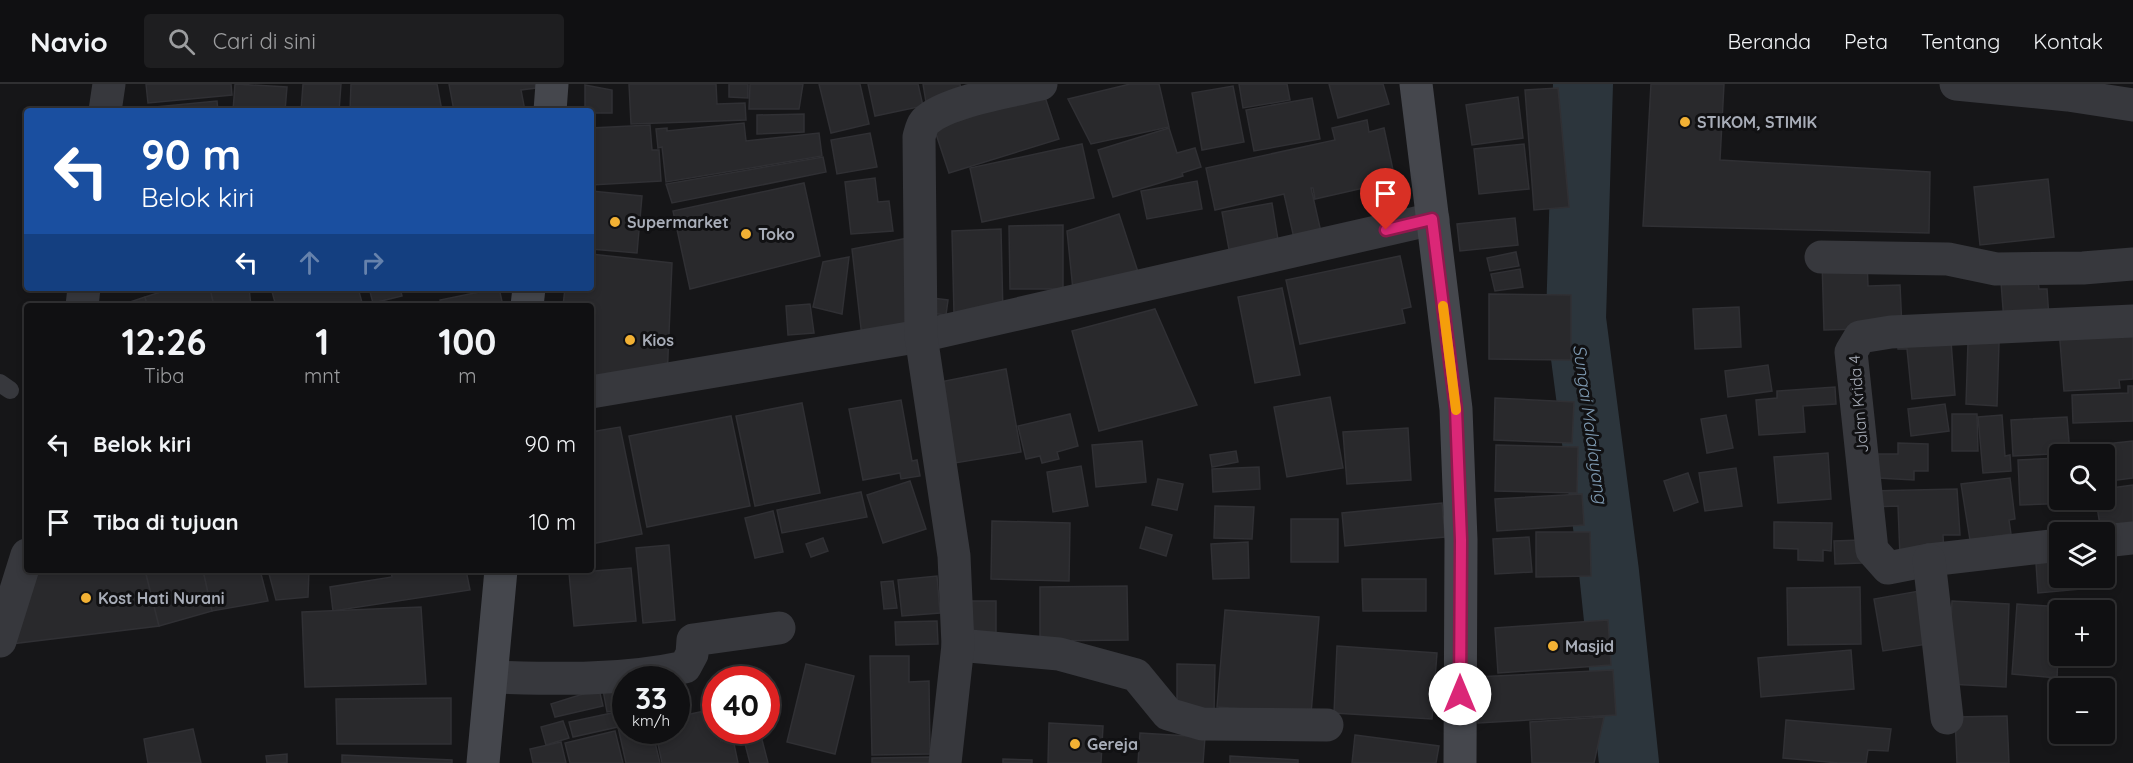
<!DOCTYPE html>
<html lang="id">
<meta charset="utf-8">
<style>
:root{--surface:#101012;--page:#1e1e20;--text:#f1f3f6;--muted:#9c9d9f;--line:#303032}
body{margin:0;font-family:Quicksand,sans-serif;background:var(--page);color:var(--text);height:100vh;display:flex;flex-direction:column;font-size:22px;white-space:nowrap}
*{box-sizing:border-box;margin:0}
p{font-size:20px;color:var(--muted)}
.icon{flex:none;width:33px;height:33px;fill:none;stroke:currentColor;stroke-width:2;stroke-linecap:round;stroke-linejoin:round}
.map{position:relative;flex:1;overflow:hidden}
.drawer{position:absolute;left:24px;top:219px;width:570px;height:270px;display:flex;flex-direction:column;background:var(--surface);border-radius:6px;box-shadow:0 3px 9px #0003,0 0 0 2px var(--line)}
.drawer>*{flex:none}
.hud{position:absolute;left:24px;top:24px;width:570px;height:183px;border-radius:6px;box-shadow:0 3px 9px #0003,0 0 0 2px var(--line);background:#1a4fa0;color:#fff;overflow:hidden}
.controls{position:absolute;left:2049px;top:360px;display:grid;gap:12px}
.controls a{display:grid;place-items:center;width:66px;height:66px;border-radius:6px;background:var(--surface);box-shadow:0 3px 9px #0003,0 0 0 2px var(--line);font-size:30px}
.speed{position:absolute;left:612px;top:582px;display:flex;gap:12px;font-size:30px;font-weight:700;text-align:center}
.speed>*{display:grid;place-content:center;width:78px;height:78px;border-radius:50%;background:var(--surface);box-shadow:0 3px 9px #0003,0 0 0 2px var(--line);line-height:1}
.speed small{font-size:15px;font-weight:400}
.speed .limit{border:9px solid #d22;background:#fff;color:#111}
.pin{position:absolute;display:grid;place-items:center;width:51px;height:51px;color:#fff;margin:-62px -26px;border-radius:50% 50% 50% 0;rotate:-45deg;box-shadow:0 0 6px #0007}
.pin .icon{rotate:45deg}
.me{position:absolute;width:66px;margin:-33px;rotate:0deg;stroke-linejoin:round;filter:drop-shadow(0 0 4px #0008)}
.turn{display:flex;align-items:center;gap:21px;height:126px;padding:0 18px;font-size:27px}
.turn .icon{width:78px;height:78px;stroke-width:2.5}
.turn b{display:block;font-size:42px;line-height:51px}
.lanes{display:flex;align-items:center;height:57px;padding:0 18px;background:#0003;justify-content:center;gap:30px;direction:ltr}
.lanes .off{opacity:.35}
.eta{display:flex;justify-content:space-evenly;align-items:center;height:102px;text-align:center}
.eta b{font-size:36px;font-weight:700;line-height:42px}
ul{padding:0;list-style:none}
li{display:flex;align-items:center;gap:18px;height:78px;padding:0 18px}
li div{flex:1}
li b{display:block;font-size:22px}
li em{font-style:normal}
header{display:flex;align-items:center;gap:36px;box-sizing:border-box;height:84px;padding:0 30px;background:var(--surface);border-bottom:2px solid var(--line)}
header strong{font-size:28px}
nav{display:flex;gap:33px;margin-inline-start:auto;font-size:21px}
.search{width:420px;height:54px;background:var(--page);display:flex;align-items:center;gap:15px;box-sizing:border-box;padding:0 21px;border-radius:6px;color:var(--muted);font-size:22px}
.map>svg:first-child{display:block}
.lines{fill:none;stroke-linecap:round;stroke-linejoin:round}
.river{stroke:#2c353c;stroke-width:60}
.building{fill:#29292c;stroke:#303034;stroke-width:1.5}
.lane{stroke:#37383d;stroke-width:18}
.street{stroke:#37383d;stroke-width:33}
.secondary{stroke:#45474d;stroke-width:33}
.route-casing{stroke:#8e194d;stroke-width:15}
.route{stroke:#db2777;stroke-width:10}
.slow{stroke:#f59e0b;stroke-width:10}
.poi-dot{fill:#f2b134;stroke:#111113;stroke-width:2}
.labels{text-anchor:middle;stroke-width:6;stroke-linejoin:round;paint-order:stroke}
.poi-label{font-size:16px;font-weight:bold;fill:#a8adb8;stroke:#111113;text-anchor:start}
.street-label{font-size:16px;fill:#a8adb8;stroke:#111113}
.water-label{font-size:18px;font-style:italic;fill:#7f9bb3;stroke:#111113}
</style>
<header>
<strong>Navio</strong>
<div class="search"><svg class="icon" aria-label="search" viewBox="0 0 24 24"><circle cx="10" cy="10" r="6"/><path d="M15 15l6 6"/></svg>Cari di sini</div>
<nav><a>Beranda</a><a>Peta</a><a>Tentang</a><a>Kontak</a></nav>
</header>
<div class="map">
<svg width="2133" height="679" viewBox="0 0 2133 679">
<rect width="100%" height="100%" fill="#161618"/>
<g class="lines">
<!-- river -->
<polyline class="river" points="1583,0 1576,235 1609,488 1629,679"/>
</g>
<!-- building -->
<g class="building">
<polygon points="146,0 231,0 232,11 148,19"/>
<polygon points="235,0 287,3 285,27 233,27"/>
<polygon points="303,0 341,0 339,27 301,27"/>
<polygon points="351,0 437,0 442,27 350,27"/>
<polygon points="449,0 535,0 536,4 521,6 525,27 454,27"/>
<polygon points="629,0 716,0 717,20 745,19 746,36 631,40"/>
<polygon points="729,0 748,0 748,14 729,13"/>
<polygon points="750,0 803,0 799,25 749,25"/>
<polygon points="819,0 860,0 869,40 831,49"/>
<polygon points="868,0 918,0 923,22 875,32"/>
<polygon points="923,0 960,0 962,11 926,18"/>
<polygon points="1130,0 1159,0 1169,43 1091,60 1068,15"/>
<polygon points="1239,0 1287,0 1290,16 1243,24"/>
<polygon points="1329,0 1383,0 1389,20 1338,34"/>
<polygon points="1651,0 1724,0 1720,76 1930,88 1929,149 1643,142"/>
<polygon points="585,1 612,6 612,29 591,29 591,27 585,27"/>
<polygon points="1233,2 1244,58 1202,66 1192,9"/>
<polygon points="1558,4 1569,123 1534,126 1525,6"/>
<polygon points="1044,10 1059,55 949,89 933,41"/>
<polygon points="1518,13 1523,54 1472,61 1466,21"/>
<polygon points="1312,14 1320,55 1254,67 1246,26"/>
<polygon points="217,17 218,27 124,27 124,26"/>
<polygon points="804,30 804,48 757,50 757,31"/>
<polygon points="1367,36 1369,48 1384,44 1393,86 1375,90 1377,101 1315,115 1313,104 1311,104 1323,157 1296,163 1284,110 1215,126 1206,84 1335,56 1332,44"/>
<polygon points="744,39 746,57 819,49 822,72 666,98 662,63 658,64 656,45 667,44 667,47"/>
<polygon points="650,41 652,66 659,66 661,97 591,101 591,44"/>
<polygon points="1169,44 1177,69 1195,64 1201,83 1182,89 1183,92 1113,113 1098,66"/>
<polygon points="870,49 877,83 837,90 831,56"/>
<polygon points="1082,60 1094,114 982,138 970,84"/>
<polygon points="1524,60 1529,105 1479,110 1474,65"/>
<polygon points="823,73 826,88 672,119 666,100"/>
<polygon points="875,94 878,118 889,117 893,147 851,150 845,98"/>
<polygon points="2048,95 2054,153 1980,161 1974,103"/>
<polygon points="1197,97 1202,125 1147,135 1141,107"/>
<polygon points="804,99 820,172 690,205 673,127"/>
<polygon points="1394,105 1400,138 1378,141 1372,108"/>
<polygon points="591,107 642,112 637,169 591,165"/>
<polygon points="1272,119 1280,168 1231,176 1222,128"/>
<polygon points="1119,130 1139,191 1073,206 1067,147"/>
<polygon points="1515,134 1518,161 1460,167 1457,140"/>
<polygon points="1063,141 1063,205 1010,205 1009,142"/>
<polygon points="1001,145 1003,230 954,231 952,147"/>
<polygon points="908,154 913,252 862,253 852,165"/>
<polygon points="1516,168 1519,182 1490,187 1487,174"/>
<polygon points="591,170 672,179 667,295 591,291 591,222 563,222 565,204 591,204"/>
<polygon points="1400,172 1411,223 1402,225 1405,239 1300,260 1286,196"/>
<polygon points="849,173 842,230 813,223 823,178"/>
<polygon points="1867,174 1868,202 1900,201 1902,244 1824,246 1822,176"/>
<polygon points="1520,185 1523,203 1495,207 1491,190"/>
<polygon points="2038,196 2039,205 2047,205 2049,234 2004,238 2001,198"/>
<polygon points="173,204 210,204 214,222 147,222 145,213"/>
<polygon points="210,204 249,204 251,222 214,222"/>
<polygon points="271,204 358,204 363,222 276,222"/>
<polygon points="369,204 400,204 402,212 373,219"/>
<polygon points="499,204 503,222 441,222 440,216"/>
<polygon points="1282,204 1300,291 1255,299 1238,213"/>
<polygon points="1489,210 1571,211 1571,276 1489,275"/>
<polygon points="145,213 147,222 118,222"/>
<polygon points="932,214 948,216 946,231 930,229"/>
<polygon points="810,220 814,249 788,251 786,222"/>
<polygon points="1739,223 1741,263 1695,265 1693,225"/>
<polygon points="1155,225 1197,321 1099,347 1072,247"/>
<polygon points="2133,241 2133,295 2119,296 2120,304 2064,307 2059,245"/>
<polygon points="1897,249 1951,257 1955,311 1912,315 1907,265 1898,265"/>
<polygon points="1968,258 1999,259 1997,322 1966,320"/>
<polygon points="1768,281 1772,307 1728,313 1725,287"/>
<polygon points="1006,285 1021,368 955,379 940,298"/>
<polygon points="2128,302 2133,302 2133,337 2073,339 2072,311 2128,309"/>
<polygon points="1835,303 1836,320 1803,322 1805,348 1759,351 1756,316 1777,314 1777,307"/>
<polygon points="1330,313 1343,384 1287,393 1274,323"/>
<polygon points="1495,314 1574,318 1572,359 1494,356"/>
<polygon points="901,316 912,377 917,376 920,392 901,395 900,389 863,396 849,325"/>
<polygon points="802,319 820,409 755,422 736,332"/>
<polygon points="1945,320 1949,347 1911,352 1908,325"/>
<polygon points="1070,330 1078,362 1057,368 1059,375 1042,379 1040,372 1026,375 1018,342"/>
<polygon points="1952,330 1977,330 1978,367 1952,367"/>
<polygon points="1726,331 1733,364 1707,369 1701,335"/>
<polygon points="2002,331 2005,372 2010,371 2011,387 1983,389 1978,333"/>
<polygon points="731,332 750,422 647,443 629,352"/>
<polygon points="2067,333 2070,369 2013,372 2011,336"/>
<polygon points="620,343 642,450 591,460 591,348"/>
<polygon points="1408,344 1411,396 1347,400 1343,348"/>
<polygon points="1142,357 1146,398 1096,403 1092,361"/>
<polygon points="2133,357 2133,394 2110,397 2106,360"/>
<polygon points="1898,359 1928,360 1928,387 1914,387 1914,396 1878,394 1878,370 1898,370"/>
<polygon points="1496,361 1578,363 1577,409 1495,407"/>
<polygon points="1236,367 1238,378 1212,383 1210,371"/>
<polygon points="1828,369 1831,415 1778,419 1774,373"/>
<polygon points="2060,374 2060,416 2075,416 2075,419 2020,421 2018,376"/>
<polygon points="1081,382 1088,422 1053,428 1047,388"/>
<polygon points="1259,383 1260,405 1213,408 1212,385"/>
<polygon points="1736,384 1742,422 1705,427 1699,389"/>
<polygon points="1688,389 1698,418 1674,427 1664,397"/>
<polygon points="2010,394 2015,435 2009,436 2011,450 1970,456 1961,400"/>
<polygon points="1158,395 1183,400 1177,426 1152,421"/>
<polygon points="910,397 926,445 883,459 867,411"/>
<polygon points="2133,401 2133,450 2101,448 2096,416 2104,416 2104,405"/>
<polygon points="1957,405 1960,451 1943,451 1944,470 1900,472 1898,422 1870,423 1869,407"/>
<polygon points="861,408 867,433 782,449 777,426"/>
<polygon points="1582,410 1584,441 1497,447 1495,415"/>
<polygon points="1442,419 1445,453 1345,462 1342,429"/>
<polygon points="1215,422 1254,423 1252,455 1214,454"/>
<polygon points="773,427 783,468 755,474 745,434"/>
<rect x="1291" y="435" width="47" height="43"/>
<polygon points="992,437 1070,439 1069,497 991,495"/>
<polygon points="1774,438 1832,439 1831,467 1823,466 1823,477 1798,476 1798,465 1774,464"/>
<polygon points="1146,443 1172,451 1166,472 1140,464"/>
<polygon points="1536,448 1590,448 1591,492 1536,493"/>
<polygon points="1529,453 1532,488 1495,490 1493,455"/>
<polygon points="823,454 828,467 811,473 806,460"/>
<polygon points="1861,456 1862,479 1835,480 1834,457"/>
<polygon points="1248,458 1249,494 1213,495 1211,460"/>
<polygon points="669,461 675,536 643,539 636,464"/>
<polygon points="2104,473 2110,473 2113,502 2038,509 2036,479 2060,477 2060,494 2104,494"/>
<polygon points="631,484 636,537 574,542 569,489"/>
<polygon points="32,486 145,486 159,542 2,561"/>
<polygon points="145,486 203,486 212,527 159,542"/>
<polygon points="203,486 260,486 268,517 212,527"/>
<polygon points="268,486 309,486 308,513 276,516"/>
<polygon points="391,486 466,486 470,506 333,527 330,503 392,493"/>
<polygon points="937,492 940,529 902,532 898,496"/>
<polygon points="1362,495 1426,495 1426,527 1363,527"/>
<polygon points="893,497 897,524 884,525 881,498"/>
<polygon points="1127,502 1128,556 1040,557 1040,503"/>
<polygon points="1860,503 1861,560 1788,561 1787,504"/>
<polygon points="1919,507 1928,560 1883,567 1874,515"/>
<polygon points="968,517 996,517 996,550 967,550"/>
<polygon points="1952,517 2009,520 2006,603 1948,600"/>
<polygon points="2017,520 2062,523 2062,526 2060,526 2057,594 2012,590"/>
<polygon points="421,523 426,600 305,603 302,528"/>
<polygon points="1225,526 1319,533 1311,630 1217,623"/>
<polygon points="1608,536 1611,581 1498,589 1495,544"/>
<polygon points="937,537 938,560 896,561 895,538"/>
<polygon points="1337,562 1437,569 1432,635 1334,629"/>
<polygon points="1851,566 1854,605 1761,613 1758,574"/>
<polygon points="870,572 909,572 909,598 929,597 930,670 872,671"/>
<polygon points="806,580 854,592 835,670 787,658"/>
<polygon points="1177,580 1215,581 1214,629 1177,629"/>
<polygon points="1613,586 1616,631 1478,639 1476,593"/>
<polygon points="626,603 626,625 607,628 603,606"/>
<polygon points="599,605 603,622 555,633 551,620"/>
<polygon points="451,614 451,660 337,660 336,615"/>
<polygon points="714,625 716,646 719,646 721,657 733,655 738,679 662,679 655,646 676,646 676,633"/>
<polygon points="626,626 626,646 652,646 660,679 626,679 618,643 573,653 569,638"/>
<polygon points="2007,632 2009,679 1957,679 1955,633"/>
<polygon points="1604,633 1594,679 1532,679 1530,638"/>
<polygon points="1786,636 1891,645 1888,667 1868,666 1866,679 1839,679 1783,674"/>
<polygon points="563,637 569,654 546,661 541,643"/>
<polygon points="1049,639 1103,642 1101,679 1048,679"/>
<polygon points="193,645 201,679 148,679 144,655"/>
<polygon points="615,647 623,679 570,679 565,659"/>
<polygon points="1140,649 1205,653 1203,679 1138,679"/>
<polygon points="1355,651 1439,662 1436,679 1352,679"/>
<polygon points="761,652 768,679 750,679 744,656"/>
<polygon points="561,658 566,679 533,679 530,665"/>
<polygon points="287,670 287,679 267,679 266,672"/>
<polygon points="342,671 452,676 452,679 342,679"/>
<polygon points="1230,672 1298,676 1298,679 1230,679"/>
<polygon points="930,673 930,679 872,679 872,674"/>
<polygon points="1003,675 1032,676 1032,679 1003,679"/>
</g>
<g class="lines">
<!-- lane -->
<polyline class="lane" points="0,299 10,306"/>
<!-- street -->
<g class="street">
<polyline points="1956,0 2068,11 2133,21"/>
<polyline points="105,27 109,0"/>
<polyline points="1821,173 1948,175 1996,185 2083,184 2133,180"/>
<polyline points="82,222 84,204"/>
<polyline points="591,308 921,252 1433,135"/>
<polyline points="2104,457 2133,454"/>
<polyline points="2060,461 1929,476 1888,484 1872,466 1851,268 1860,253 1891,248 2133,237"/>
<polyline points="1929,476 1947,634"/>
<polyline points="0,557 27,471"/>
<polyline points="958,561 1059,570 1136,591 1168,630 1202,640 1327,641"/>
<path d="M492 593C557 595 621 597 685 583L692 570 693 556 779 544"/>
<path d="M945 679 958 561 954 472 921 252 919 53C921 46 922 40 927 36 948 17 1012 7 1041 0"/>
</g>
<!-- secondary -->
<g class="secondary">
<polyline points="1416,0 1456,325 1461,456 1460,679"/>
<polyline points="550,27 552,0"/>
<polyline points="527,222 529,204"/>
<polyline points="483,679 501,486"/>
</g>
</g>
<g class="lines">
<defs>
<polyline id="route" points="1386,146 1432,135 1456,325 1461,456 1460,610"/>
</defs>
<!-- route casing -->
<use href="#route" class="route-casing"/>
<!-- route -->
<use href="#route" class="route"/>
<!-- slow -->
<polyline class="slow" points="1443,222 1456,326"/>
</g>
<!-- markers -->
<g class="poi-dot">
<circle cx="1685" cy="38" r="6"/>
<circle cx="615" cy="138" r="6"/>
<circle cx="746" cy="150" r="6"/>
<circle cx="630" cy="256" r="6"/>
<circle cx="86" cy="514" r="6"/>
<circle cx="1553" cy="562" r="6"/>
<circle cx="1075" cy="660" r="6"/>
</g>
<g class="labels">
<!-- poi labels -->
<g class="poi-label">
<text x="1697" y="44">STIKOM, STIMIK</text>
<text x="627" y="144">Supermarket</text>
<text x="758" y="156">Toko</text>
<text x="642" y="262">Kios</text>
<text x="98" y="520">Kost Hati Nurani</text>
<text x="1565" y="568">Masjid</text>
<text x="1087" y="666">Gereja</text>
</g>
<!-- street labels -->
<g class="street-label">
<text transform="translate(1858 320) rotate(-95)" y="6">Jalan Krida 4</text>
</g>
<!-- water labels -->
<g class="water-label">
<text transform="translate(1590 340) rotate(82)" y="6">Sungai Malalayang</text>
</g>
</g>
</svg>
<div class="controls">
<a><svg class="icon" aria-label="search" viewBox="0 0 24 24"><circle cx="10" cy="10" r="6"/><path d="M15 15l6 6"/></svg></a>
<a><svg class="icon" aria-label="layers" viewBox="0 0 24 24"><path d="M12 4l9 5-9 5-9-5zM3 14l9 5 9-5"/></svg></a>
<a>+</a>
<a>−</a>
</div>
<div class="speed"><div>33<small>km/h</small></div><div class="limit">40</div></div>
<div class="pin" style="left:1386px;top:146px;background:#d93025"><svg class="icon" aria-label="arrive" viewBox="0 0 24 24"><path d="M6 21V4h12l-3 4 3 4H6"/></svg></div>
<svg class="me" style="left:1460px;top:610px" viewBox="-20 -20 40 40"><circle r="19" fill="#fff"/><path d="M0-13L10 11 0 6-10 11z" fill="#db2777"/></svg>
<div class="hud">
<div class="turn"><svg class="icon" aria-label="left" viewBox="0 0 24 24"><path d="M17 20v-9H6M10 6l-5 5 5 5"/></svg><div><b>90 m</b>Belok kiri</div></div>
<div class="lanes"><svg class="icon" aria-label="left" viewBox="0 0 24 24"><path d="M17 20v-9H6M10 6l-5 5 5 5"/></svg><svg class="icon off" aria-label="ahead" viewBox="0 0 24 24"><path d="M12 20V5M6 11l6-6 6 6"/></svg><svg class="icon off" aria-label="right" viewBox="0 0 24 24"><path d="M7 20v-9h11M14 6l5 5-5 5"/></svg></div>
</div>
<section class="drawer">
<div class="eta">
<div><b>12:26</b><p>Tiba</p></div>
<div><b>1</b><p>mnt</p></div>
<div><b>100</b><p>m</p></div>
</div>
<ul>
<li><svg class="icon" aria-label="left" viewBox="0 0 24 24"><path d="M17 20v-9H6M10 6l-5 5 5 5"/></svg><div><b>Belok kiri</b></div><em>90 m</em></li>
<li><svg class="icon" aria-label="arrive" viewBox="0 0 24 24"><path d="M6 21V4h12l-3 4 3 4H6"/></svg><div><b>Tiba di tujuan</b></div><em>10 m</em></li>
</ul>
</section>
</div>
